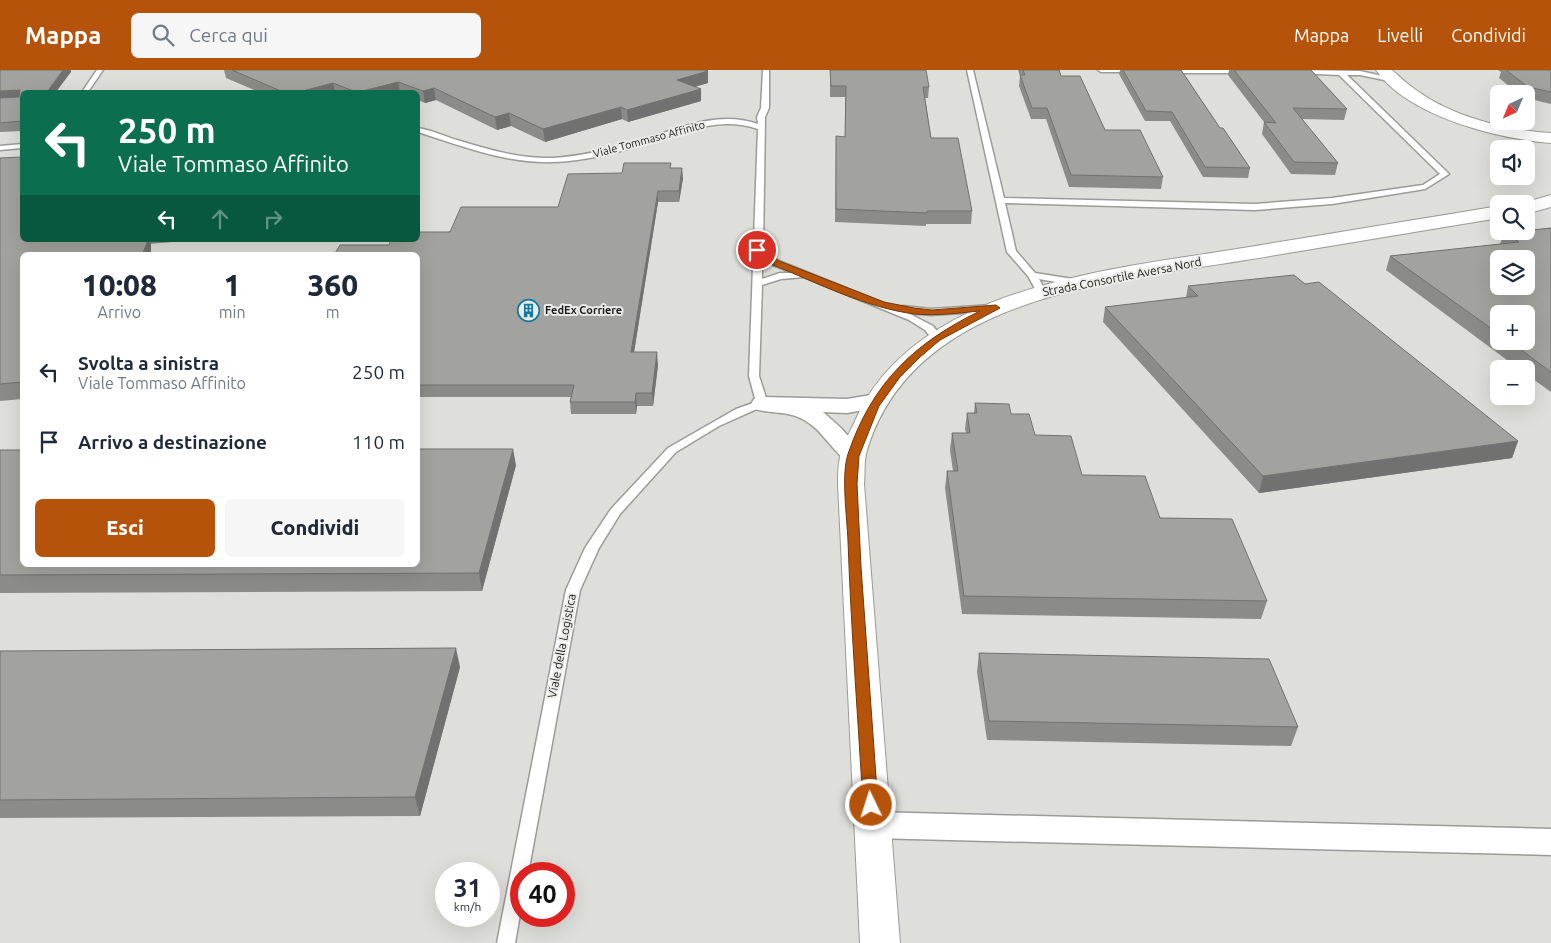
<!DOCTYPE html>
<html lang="it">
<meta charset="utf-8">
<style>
:root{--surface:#fff;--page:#f6f6f7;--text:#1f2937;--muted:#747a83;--accent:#b45309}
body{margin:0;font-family:Ubuntu,sans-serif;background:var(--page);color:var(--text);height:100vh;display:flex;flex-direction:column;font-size:19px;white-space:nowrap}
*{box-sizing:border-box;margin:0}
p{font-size:16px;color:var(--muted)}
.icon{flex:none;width:28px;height:28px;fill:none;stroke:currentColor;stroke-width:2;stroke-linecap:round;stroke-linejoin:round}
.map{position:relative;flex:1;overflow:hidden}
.panel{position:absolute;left:20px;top:182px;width:400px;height:315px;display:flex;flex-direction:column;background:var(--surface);border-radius:8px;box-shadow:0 5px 20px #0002}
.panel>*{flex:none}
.top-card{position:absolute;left:20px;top:20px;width:400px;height:152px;border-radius:8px;box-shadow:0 5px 20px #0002;background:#0b6e4f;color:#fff;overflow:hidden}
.needle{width:32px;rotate:224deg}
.fabs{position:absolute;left:1490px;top:15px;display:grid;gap:10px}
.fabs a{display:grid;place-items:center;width:45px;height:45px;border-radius:8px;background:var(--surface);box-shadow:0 5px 20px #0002;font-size:25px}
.speed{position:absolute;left:435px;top:792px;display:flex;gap:10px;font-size:25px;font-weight:700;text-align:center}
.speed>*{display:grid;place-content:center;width:65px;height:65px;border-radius:50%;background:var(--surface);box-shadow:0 5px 20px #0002;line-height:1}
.speed small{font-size:12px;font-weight:400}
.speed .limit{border:8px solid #d22;background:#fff;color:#111}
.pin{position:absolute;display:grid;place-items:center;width:42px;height:42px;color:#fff;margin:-21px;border:2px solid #fff;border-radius:50%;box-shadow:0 1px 5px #0007}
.me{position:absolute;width:55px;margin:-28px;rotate:356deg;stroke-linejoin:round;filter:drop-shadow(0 0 4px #0008)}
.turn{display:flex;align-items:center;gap:18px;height:105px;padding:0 15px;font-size:22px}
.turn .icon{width:65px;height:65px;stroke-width:2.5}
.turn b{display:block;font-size:35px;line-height:42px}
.lanes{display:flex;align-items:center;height:48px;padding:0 15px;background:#0003;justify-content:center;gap:25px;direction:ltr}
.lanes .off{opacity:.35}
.eta{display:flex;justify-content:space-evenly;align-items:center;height:85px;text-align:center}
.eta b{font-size:30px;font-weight:800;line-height:35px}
.button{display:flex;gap:10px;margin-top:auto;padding:10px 15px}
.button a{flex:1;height:58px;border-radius:8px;background:var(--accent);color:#fff;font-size:20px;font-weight:800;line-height:58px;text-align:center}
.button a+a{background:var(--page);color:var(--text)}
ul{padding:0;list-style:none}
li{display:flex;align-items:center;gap:15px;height:70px;padding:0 15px}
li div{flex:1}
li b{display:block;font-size:19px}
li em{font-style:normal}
header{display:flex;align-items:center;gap:30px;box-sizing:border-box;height:70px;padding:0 25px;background:var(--accent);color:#fff}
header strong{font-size:24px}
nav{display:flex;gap:28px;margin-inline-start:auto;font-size:18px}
.search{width:350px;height:45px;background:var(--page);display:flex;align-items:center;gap:12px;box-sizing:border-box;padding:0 18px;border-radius:8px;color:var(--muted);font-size:19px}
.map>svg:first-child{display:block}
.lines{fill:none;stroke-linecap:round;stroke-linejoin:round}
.service-casing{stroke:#9b9b97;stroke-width:3}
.minor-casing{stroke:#9b9b97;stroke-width:3}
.tertiary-casing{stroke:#9b9b97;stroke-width:2}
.service{fill:#fff;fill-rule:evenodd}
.minor{fill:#fff;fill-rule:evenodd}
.tertiary{fill:#fff;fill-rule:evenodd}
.wall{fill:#8b8b88;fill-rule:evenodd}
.shaded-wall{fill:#71716f}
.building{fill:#a2a29e;stroke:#71716f;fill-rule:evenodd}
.route{fill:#b45309;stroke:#753606}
.labels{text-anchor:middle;stroke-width:4;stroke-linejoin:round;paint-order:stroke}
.far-street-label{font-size:11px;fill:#1a1a18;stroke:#ebece7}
.far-poi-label{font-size:11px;font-weight:bold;fill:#1a1a18;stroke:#ebece7;text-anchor:start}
.street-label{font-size:12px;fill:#1a1a18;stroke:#ebece7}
</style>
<header>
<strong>Mappa</strong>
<div class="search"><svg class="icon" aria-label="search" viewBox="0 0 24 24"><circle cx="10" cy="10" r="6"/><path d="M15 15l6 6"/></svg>Cerca qui</div>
<nav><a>Mappa</a><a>Livelli</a><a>Condividi</a></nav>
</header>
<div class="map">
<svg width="1551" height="873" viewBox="0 0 1551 873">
<rect width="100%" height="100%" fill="#dededa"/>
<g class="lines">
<defs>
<g id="service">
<polygon points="97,0 103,0 88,22 82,22"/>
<path d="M763 0H769V38L765 47 763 180 779 191 898 239 903 236 931 239 993 235 998 238 993 241 931 245 908 243 933 256 942 268 937 271 933 270 925 260 909 250 804 207 781 209 762 215 759 306 768 334 719 356 676 382 620 444 599 478 580 520 528 804H521V839L515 873H497L566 520 585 478 611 439 668 378 736 339 756 332 749 306 758 59C721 46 687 61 651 72 620 82 587 91 554 92 507 94 462 76 418 62V58C431 60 444 66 457 70 489 80 521 89 554 88 584 86 615 78 644 69 681 58 719 40 758 54L757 47 761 38ZM762 188 773 195 793 203H780L762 209Z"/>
<polygon points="967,0 973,0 1004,128 1255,134 1332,128 1423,115 1440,104 1339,5 1294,3 1293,2 1296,0 1360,1 1396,9 1397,10 1394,12 1360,5 1347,5 1449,104 1425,119 1332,134 1255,140 1005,133 1016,181 1035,203 1079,210 1084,213 1079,216 1039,209 1046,222 1041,225 1038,224 1028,206 1007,182"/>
<polygon points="1098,0 1139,0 1136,2 1101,2"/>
<polygon points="1163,0 1249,0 1249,1 1246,3 1166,3"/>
<polygon points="22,74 22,78 0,80 0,76"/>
</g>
<g id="minor">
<path d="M877 324 885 326 888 331 885 336 847 343 823 342 841 358 865 385 861 390C856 391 851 393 846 390 838 386 823 364 813 356 792 339 778 345 754 339L751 334 754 329 762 327 847 329Z"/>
<polygon points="872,742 1551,759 1551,785 872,768 860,764 855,755 860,746"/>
</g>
<g id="tertiary">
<path d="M1376 0H1392C1400 7 1407 14 1416 20 1453 47 1505 60 1551 63V73C1498 69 1407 46 1376 0Z"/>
<polygon points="1551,125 1551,137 1526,144 1526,134 1520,134"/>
<path d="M1499 136V148C1414 162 1330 176 1246 190 1111 212 910 226 866 384 864 393 865 405 864 414L900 873H860L838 414C838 405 838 396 840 387 842 375 850 362 855 351 914 215 1115 199 1243 178 1328 164 1414 150 1499 136Z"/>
</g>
</defs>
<!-- service casing -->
<use href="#service" class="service-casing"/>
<!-- minor casing -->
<use href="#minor" class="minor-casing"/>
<!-- tertiary casing -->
<use href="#tertiary" class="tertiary-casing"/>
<!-- service -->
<use href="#service" class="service"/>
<!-- minor -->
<use href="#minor" class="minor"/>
<!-- tertiary -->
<use href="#tertiary" class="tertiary"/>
</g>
<!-- wall -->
<g class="wall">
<polygon points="0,0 71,2 22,22 22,61 0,62"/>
<polygon points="224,0 708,0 708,13 695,17 701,19 701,31 628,52 622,49 545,72 511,56 497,60 436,30 425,33 418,30 418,22 259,22 226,8"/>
<polygon points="830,0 929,17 928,28 925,28 931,68 972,141 971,154 926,154 926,156 835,152 836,66 845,67 845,27 830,27"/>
<polygon points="1018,0 1059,0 1061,6 1105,60 1163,107 1161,119 1069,117 1046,49 1031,49 1019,16 1020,6"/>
<polygon points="1120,0 1181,0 1220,58 1250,98 1248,108 1203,107 1170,51 1145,51 1119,4"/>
<polygon points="1229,0 1311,0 1347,39 1344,50 1302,49 1338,93 1335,105 1291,104 1262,64 1264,52 1228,5"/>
<polygon points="1498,0 1551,0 1551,34 1526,28 1526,24 1519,24 1499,8 1501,2"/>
<polygon points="0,88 22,170 196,170 22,185 22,329 0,331"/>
<polygon points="671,98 683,108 679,132 658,132 634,282 658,295 653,336 637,336 636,344 571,344 570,332 571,327 418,327 418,185 389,175 558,137 622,103"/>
<path d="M1551 158V322L1526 304V299H1519L1386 200 1390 186 1500 174 1504 163ZM1499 244 1526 271H1499Z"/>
<polygon points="1305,214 1518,371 1512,388 1259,423 1103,252 1105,237 1186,228 1188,216"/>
<polygon points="975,333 1011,344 1082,405 1160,448 1267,531 1261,549 962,544 945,418 947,401 953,401 950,380 952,363 966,363 965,359 967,343 974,343"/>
<polygon points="0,380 516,395 482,521 0,523"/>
<polygon points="0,581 460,597 420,746 0,748"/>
<polygon points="979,583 1298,657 1291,676 987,670 977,602"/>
</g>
<!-- shaded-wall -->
<g class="shaded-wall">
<polygon points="63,0 71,0 71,2 56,22 47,22"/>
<polygon points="693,0 708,0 708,13 678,21 677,10"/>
<polygon points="398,12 400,22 359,22"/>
<polygon points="333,13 335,22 299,22"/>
<polygon points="434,18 436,30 425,33 423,21"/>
<polygon points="701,19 701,31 628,52 627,40"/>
<polygon points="20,20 22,26 0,30 0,21"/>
<polygon points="621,37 622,49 545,72 543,59"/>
<polygon points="509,43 511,56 497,60 495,47"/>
<polygon points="682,98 683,108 679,132 679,121"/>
<polygon points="658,121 658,132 632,295 631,282"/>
<polygon points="147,170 150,170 151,173 151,185 142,185"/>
<polygon points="657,282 658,295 653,336 652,323"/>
<polygon points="636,323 637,336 636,344 635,332"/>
<polygon points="1518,371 1512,388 1259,423 1263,406"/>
<polygon points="513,379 516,395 482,521 479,503"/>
<polygon points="456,578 460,597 420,746 415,727"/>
</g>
<!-- building -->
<g class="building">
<polygon points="0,0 63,0 47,22 22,22 22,51 0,53 0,28 19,27 20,20 0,21"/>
<polygon points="232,0 705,0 708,1 677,10 701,19 627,40 621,37 543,59 509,43 495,47 434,18 423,21 398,12 359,22 356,22 333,13 299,22 283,22"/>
<polygon points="830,0 926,0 929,17 923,17 931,68 958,68 972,141 927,141 927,143 836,139 836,66 845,67 846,16 831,16"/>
<polygon points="1023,0 1059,0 1061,6 1080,6 1105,60 1140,60 1163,107 1071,105 1047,38 1032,38 1020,5 1025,5"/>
<polygon points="1123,0 1181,0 1220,58 1223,58 1250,98 1205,97 1172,42 1146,41"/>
<polygon points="1234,0 1311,0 1347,39 1293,38 1338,93 1294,92 1264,52 1276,53"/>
<polygon points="1506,0 1551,0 1551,22 1528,17"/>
<polygon points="22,87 22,170 147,170 147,173 142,185 22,185 22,312 0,314 0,88"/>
<polygon points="624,93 671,93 670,98 682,98 679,121 658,121 631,282 657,282 652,323 636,323 635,332 570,332 574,315 418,315 418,185 334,185 340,175 389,175 391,170 418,170 418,162 450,162 461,137 558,137 568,104 622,103"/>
<path d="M1551 158V302L1509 271H1526V244H1499V264L1390 186 1519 172 1504 163ZM1499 189H1526V216H1499Z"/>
<polygon points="1294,205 1305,214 1319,212 1518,371 1263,406 1105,237 1198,226 1188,216"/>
<polygon points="975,333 1009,334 1011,344 1029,344 1035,365 1071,366 1082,405 1145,406 1160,448 1232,449 1267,531 964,526 947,401 958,401 952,363 970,363 967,343 977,343"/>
<polygon points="418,379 513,379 479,503 0,505 0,380 22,380 22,495 418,495"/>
<polygon points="456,578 415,727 0,730 0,581"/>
<polygon points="979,583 1269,589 1298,657 989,651"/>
</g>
<!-- route -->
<path class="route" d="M754 178H760L769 186 779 191 884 232 914 238 932 240 996 235 1000 238 940 270 919 288 900 307 879 336 859 386 857 414 861 497 878 735 876 739 871 741 865 739 863 735C858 647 851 559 848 471 847 447 841 405 848 384 872 313 914 273 980 241 959 243 936 246 915 244 866 238 818 213 773 195L763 190 754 182Z"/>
<!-- icons -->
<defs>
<symbol id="building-ring" viewBox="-11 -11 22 22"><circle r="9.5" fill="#ebece7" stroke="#1079a4" stroke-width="1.5"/><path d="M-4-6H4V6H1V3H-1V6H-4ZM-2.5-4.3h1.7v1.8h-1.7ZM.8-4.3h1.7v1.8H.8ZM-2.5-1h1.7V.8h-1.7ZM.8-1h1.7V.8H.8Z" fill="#1079a4"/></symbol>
</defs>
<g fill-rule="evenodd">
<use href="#building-ring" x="516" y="228" width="25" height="25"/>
</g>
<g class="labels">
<!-- far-street labels -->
<g class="far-street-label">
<text transform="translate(649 69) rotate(-15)" y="4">Viale Tommaso Affinito</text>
</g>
<!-- far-poi labels -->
<g class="far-poi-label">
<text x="545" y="244">FedEx Corriere</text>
</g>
<!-- street labels -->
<g class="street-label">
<text transform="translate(1122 207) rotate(-11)" y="4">Strada Consortile Aversa Nord</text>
<text transform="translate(562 576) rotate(-79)" y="4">Viale della Logistica</text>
</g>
</g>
</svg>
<div class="fabs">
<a><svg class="needle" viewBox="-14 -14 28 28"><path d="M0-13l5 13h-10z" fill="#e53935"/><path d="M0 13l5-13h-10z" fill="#747a83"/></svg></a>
<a><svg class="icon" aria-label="sound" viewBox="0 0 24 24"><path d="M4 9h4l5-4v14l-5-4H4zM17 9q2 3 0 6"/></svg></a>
<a><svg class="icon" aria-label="search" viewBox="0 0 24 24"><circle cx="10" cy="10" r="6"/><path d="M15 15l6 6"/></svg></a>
<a><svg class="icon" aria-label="layers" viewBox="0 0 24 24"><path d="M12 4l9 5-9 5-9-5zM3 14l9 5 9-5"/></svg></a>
<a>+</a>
<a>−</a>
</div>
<div class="speed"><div>31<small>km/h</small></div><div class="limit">40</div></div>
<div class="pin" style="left:757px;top:180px;background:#d93025"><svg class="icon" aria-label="arrive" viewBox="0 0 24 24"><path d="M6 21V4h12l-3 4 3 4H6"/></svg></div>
<svg class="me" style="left:871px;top:735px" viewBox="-20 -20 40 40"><circle r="17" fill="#b45309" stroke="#fff" stroke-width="3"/><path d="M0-11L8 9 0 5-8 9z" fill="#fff"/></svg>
<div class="top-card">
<div class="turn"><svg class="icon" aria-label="left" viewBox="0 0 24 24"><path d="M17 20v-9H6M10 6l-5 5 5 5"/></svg><div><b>250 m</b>Viale Tommaso Affinito</div></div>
<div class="lanes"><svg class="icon" aria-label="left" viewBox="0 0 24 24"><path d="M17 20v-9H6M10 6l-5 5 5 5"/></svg><svg class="icon off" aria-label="ahead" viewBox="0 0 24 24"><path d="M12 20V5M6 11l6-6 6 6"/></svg><svg class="icon off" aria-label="right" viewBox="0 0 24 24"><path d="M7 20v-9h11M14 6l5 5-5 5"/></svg></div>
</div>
<section class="panel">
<div class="eta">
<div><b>10:08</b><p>Arrivo</p></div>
<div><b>1</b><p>min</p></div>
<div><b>360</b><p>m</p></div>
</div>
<ul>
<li><svg class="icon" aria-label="left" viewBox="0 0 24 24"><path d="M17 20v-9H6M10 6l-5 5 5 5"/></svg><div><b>Svolta a sinistra</b><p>Viale Tommaso Affinito</p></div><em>250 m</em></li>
<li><svg class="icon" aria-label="arrive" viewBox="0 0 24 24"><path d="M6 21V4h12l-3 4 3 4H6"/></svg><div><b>Arrivo a destinazione</b></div><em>110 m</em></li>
</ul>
<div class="button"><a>Esci</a><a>Condividi</a></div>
</section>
</div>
